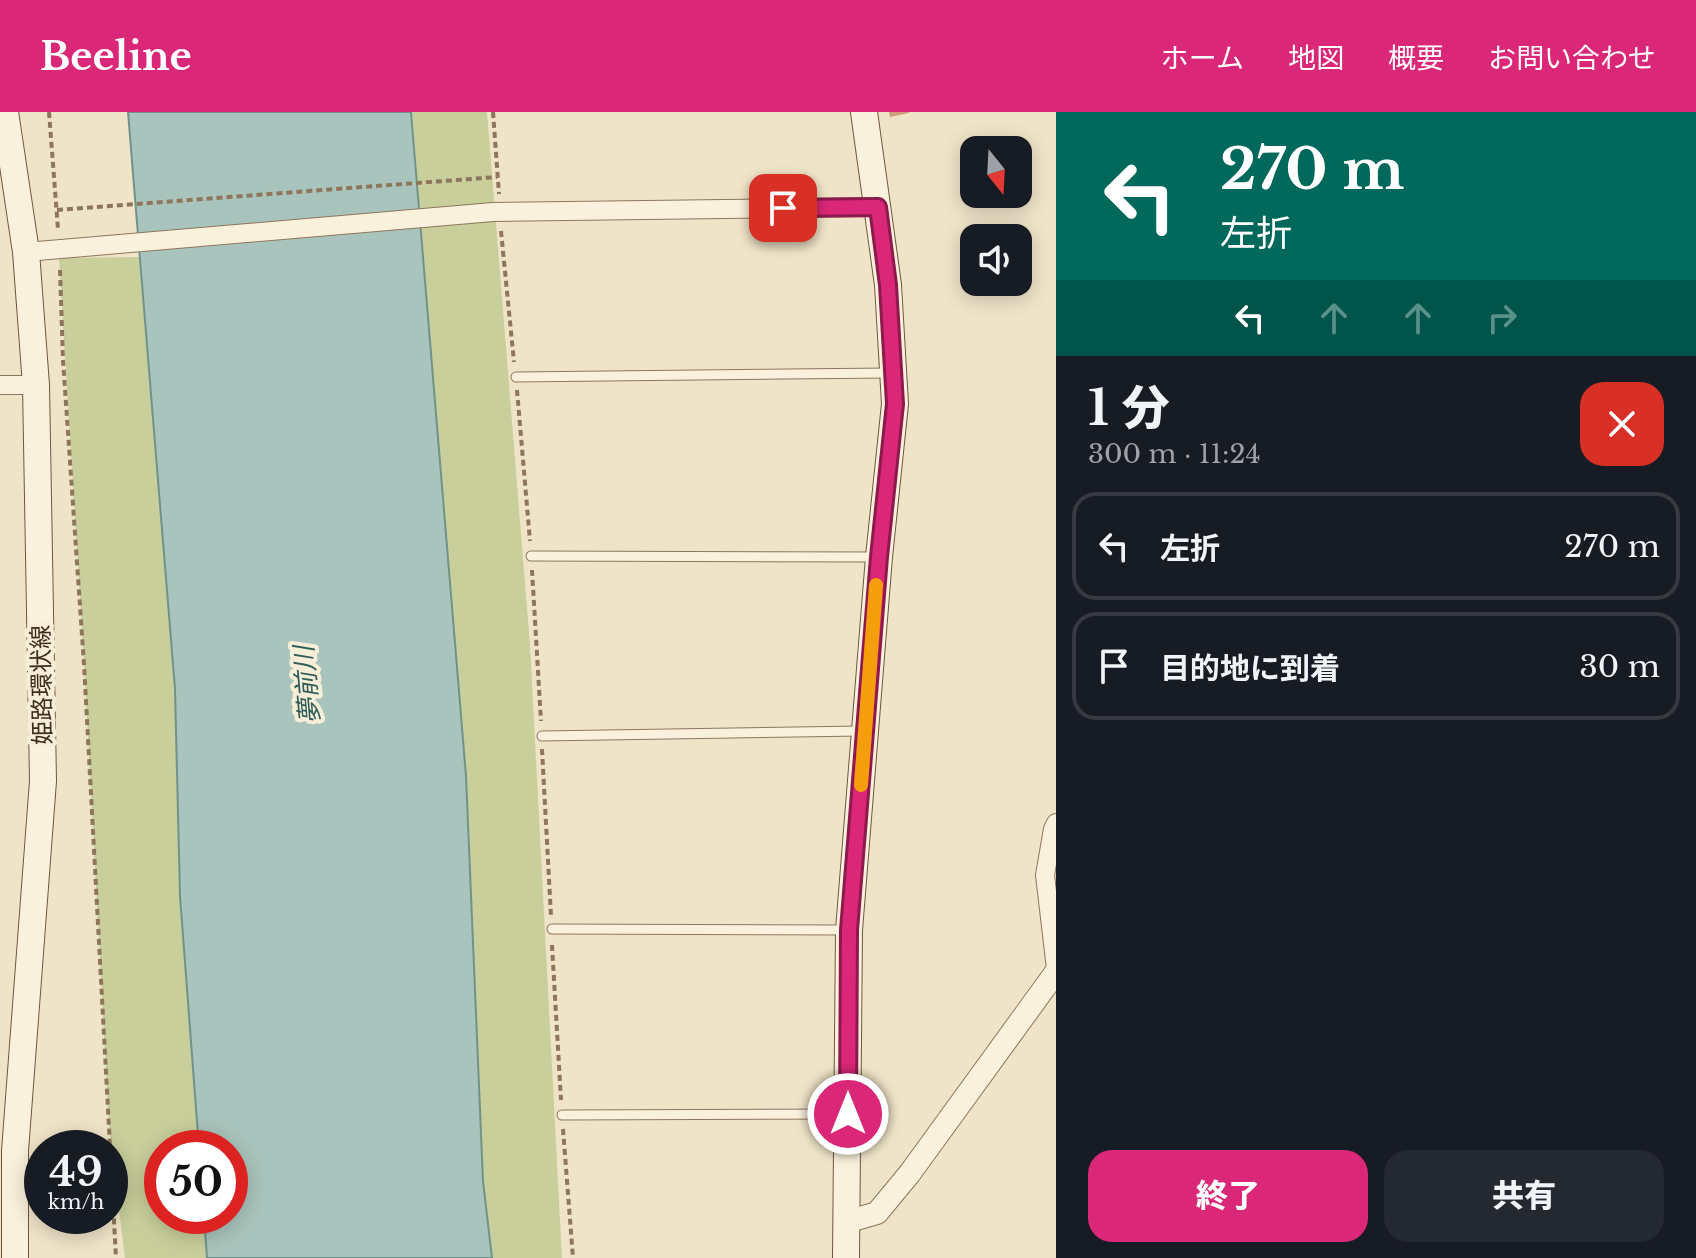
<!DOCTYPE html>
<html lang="ja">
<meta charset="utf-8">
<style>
:root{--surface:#171b24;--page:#242831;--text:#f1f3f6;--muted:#9ea1a6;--line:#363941;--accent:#db2777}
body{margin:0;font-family:"Libre Baskerville","Noto Sans JP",serif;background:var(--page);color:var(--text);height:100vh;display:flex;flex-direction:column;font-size:30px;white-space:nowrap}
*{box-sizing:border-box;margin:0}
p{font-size:26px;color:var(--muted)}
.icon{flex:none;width:44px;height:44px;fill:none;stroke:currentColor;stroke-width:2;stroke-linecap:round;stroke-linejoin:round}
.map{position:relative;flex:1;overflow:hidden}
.drawer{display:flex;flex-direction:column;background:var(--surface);width:640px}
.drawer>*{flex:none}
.top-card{background:#00695c;color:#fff;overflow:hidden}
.needle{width:52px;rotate:162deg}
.buttons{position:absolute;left:960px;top:24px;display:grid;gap:16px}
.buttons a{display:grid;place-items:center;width:72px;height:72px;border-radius:16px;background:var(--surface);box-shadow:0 4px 20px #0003;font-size:40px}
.speed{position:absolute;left:24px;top:1018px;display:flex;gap:16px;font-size:40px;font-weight:700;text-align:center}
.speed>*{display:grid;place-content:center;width:104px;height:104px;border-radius:50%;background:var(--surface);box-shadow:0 4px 20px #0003;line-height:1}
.speed small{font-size:20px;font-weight:400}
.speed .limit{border:12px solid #d22;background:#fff;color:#111}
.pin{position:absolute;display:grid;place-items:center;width:68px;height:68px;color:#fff;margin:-34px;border-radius:16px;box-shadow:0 4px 12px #0006}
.me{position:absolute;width:88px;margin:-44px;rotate:0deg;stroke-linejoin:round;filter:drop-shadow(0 0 6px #0008)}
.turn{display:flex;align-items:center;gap:28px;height:168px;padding:0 32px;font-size:36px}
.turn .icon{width:104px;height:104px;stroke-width:2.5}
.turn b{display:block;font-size:56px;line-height:68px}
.lanes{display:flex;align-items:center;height:76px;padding:0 32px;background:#0003;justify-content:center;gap:40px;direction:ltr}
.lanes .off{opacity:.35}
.round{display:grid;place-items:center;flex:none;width:84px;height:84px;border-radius:24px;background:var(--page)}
.overview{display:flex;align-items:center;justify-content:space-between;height:136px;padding:0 32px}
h1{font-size:48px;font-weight:800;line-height:60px}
.primary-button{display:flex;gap:16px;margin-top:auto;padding:16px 32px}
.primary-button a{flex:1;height:92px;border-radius:24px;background:var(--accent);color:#fff;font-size:32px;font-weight:800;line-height:92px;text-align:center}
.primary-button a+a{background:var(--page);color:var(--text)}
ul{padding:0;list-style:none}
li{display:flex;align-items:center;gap:24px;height:108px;margin:0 16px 12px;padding:0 16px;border:4px solid var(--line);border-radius:24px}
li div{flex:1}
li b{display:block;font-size:30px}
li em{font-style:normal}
header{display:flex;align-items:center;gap:48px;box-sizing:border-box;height:112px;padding:0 40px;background:var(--accent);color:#fff}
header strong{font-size:38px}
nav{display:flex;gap:44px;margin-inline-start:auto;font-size:28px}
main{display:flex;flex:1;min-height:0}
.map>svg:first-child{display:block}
.green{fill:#c9cf9b}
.water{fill:#a9c4bc;stroke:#6f938a;stroke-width:2}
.building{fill:#cf9f7d}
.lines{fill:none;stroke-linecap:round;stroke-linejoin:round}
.service-casing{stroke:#8d765c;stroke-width:11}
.minor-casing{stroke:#8d765c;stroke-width:20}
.tertiary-casing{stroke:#8d765c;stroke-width:24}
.secondary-casing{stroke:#6f573f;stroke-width:28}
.path{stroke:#8d765c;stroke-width:4;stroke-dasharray:6 4;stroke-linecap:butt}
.service{stroke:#faf1dc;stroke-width:9}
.minor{stroke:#faf1dc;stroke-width:18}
.tertiary{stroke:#faf1dc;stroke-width:22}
.secondary{stroke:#faf1dc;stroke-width:26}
.route-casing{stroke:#8e194d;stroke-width:20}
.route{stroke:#db2777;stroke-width:14}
.slow{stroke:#f59e0b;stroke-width:14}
.labels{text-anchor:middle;stroke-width:8;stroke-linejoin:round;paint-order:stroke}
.street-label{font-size:24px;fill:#3d2e20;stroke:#f7eed8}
.water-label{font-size:26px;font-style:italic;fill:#2f5d5a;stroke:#f7eed8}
</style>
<header>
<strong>Beeline</strong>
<nav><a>ホーム</a><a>地図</a><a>概要</a><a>お問い合わせ</a></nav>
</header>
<main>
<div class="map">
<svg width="1056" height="1146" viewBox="0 0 1056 1146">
<rect width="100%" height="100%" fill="#f0e4c8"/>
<!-- green -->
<g class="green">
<polygon points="412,0 487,0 530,533 562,1146 492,1146 483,1069 455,537"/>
<polygon points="139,145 175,577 187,876 199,1036 162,1036 162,1104 204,1104 207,1146 125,1146 109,1017 84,552 59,146"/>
</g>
<!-- water -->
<polygon class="water" points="128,0 411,0 466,664 483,1069 492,1146 207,1146 204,1104 230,1104 230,1036 199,1036 180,784 175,577"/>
<!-- building -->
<polygon class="building" points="889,0 909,0 909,1 890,5"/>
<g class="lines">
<defs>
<g id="service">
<polyline points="516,265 890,261"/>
<polyline points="531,444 876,445"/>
<polyline points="542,624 861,619"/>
<polyline points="552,817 846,818"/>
<polyline points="562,1003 845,1002"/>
</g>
<g id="minor">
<polyline points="26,140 493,100 878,95"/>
<polyline points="0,273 36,273"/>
<polyline points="1056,711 1053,717 1045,763 1056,857"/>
</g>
<polyline id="tertiary" points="846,1110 877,1101 910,1061 1056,860"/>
<g id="secondary">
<polyline points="5,0 26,140 36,273 43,669 15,1039 15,1146"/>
<polyline points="846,1146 849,818 879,445 895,292 888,173 864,0"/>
</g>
</defs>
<!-- service casing -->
<use href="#service" class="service-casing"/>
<!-- minor casing -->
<use href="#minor" class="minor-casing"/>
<!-- tertiary casing -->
<use href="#tertiary" class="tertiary-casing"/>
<!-- secondary casing -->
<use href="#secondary" class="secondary-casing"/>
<!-- path -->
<g class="path">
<polyline points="49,0 58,117"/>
<polyline points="493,0 499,82"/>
<polyline points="57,98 497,65"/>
<polyline points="501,119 514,250"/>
<polyline points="60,158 63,248 84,552 116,1146"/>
<polyline points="517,278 530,429"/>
<polyline points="532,458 541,609"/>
<polyline points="542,637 551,804"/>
<polyline points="552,833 561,988"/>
<polyline points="563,1017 573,1146"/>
</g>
<!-- service -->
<use href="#service" class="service"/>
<!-- minor -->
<use href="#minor" class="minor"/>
<!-- tertiary -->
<use href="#tertiary" class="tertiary"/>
<!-- secondary -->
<use href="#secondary" class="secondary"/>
</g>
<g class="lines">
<defs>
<polyline id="route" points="783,96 878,95 888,173 895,292 879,445 849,818 848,1002"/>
</defs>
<!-- route casing -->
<use href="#route" class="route-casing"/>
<!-- route -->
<use href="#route" class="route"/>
<!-- slow -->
<polyline class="slow" points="861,673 876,473"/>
</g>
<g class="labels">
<!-- street labels -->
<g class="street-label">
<text transform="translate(42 573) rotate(-91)" y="8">姫路環状線</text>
</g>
<!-- water labels -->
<g class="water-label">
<text transform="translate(307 573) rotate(-95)" y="9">夢前川</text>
</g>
</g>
</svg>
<div class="buttons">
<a><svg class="needle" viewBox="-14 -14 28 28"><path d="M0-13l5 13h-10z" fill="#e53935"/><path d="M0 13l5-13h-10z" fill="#9ea1a6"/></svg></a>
<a><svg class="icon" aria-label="sound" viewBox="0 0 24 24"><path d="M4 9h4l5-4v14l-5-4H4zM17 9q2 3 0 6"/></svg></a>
</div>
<div class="speed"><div>49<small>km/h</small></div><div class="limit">50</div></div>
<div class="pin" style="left:783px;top:96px;background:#d93025"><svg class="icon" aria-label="arrive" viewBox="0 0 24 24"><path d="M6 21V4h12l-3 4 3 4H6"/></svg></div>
<svg class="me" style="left:848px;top:1002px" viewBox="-20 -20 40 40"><circle r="17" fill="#db2777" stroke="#fff" stroke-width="3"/><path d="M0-11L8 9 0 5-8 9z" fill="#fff"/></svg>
</div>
<section class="drawer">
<div class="top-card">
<div class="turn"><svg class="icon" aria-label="left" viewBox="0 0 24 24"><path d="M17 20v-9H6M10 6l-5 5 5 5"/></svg><div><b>270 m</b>左折</div></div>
<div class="lanes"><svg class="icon" aria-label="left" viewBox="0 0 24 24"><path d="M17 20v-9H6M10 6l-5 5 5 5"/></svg><svg class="icon off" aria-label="ahead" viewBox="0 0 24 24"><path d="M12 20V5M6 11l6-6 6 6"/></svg><svg class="icon off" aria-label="ahead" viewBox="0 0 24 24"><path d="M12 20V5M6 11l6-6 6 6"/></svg><svg class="icon off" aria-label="right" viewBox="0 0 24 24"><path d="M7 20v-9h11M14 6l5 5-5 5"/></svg></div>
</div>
<div class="overview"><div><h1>1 分</h1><p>300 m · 11:24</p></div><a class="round" style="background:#d93025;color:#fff"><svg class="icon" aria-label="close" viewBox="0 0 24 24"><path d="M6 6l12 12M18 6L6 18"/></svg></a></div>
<ul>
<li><svg class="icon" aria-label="left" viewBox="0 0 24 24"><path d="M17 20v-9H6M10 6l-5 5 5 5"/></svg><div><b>左折</b></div><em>270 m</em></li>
<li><svg class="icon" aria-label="arrive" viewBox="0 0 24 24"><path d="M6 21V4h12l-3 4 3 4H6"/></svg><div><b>目的地に到着</b></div><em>30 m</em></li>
</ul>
<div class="primary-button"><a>終了</a><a>共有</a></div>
</section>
</main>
